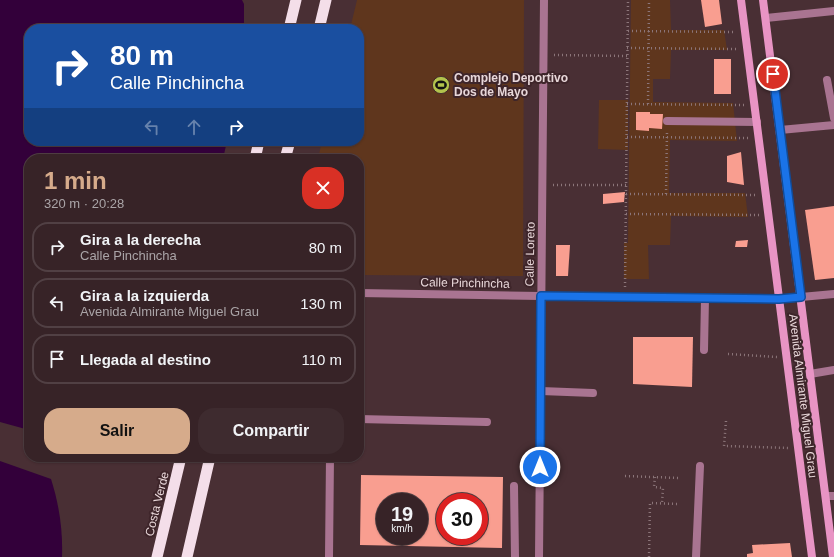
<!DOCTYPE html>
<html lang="es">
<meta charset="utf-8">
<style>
:root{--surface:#372327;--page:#3e2b2f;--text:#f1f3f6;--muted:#aaa4a7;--line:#514044;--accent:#d6ab8b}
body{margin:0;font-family:Helvetica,sans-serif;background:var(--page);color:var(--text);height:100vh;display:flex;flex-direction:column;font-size:15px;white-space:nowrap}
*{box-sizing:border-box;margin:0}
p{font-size:13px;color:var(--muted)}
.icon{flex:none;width:22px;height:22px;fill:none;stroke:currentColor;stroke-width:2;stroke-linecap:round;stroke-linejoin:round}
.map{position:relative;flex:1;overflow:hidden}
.panel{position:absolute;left:24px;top:154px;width:340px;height:308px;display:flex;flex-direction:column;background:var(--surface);border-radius:16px;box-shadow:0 1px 3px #0004,0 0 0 1px var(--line)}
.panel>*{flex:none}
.banner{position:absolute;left:24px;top:24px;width:340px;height:122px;border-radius:16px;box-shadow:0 1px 3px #0004,0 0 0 1px var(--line);background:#1a4fa0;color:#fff;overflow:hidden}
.speed{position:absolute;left:376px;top:493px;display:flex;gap:8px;font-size:20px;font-weight:700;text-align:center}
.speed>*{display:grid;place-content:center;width:52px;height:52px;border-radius:50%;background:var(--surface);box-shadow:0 1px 3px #0004,0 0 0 1px var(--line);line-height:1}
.speed small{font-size:10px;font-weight:400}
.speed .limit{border:6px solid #d22;background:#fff;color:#111}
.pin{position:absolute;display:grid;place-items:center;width:34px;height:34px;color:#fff;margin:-17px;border:2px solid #fff;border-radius:50%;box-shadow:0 1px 4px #0007}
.me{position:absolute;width:44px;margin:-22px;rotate:0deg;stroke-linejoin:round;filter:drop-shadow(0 0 3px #0008)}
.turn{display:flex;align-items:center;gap:14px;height:84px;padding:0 20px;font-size:18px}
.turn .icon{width:52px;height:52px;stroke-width:2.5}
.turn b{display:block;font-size:28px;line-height:34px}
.lanes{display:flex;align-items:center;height:38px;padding:0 20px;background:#0003;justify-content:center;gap:20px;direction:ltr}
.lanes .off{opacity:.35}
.round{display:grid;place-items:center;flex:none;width:42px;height:42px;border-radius:16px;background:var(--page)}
.headline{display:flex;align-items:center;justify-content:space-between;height:68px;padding:0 20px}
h1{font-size:24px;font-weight:700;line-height:30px;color:var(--accent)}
.button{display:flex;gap:8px;margin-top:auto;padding:8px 20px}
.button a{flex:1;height:46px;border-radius:16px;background:var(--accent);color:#111;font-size:16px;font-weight:700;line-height:46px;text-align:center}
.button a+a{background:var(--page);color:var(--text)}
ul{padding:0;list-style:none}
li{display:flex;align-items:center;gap:12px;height:50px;margin:0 8px 6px;padding:0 12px;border:2px solid var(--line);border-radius:16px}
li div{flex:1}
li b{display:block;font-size:15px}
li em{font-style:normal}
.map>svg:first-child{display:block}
.green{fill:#5f361d}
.water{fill:#33003a}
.building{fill:#f99e90;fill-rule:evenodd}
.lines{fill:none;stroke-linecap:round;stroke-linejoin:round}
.path{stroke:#8c767a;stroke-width:2.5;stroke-dasharray:1 3;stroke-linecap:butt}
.service{stroke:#a97491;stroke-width:8}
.minor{stroke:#a97491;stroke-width:8}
.secondary{stroke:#e894c4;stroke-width:8}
.trunk{stroke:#f4dee9;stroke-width:11}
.route-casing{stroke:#114b97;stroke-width:10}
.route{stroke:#1a73e8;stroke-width:7}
.labels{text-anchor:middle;stroke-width:4;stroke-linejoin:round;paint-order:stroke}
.poi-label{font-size:12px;font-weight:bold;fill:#e8d7d9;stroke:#3e252a;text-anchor:start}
.street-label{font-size:12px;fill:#e8d7d9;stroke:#3e252a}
</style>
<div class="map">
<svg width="834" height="557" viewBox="0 0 834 557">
<rect width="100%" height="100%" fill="#492f34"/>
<!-- green -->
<g class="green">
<polygon points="357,0 524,0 523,276 359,275 359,159 318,159 322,141 359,141 359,29 350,29"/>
<polygon points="631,0 670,0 671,30 724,30 727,50 671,50 670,79 653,79 653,102 733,103 737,141 670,140 669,193 745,193 748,217 671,216 670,245 648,245 649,279 624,279 624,243 628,243"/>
<polygon points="599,100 628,100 628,150 598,149"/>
</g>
<!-- water -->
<g class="water">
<polygon points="0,0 242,0 244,4 244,29 29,29 29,141 227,141 223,159 29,159 29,430 0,422"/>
<path d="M0 461 51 479C59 504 63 530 62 557H0Z"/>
</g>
<!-- building -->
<g class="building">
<polygon points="701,0 719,0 722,24 705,27"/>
<rect x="714" y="59" width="17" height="35"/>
<polygon points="636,112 650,112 650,114 663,114 662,129 649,128 649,131 636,130"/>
<polygon points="741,152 744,185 727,182 727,156"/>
<polygon points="625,192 624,202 603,204 603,194"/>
<polygon points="834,206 834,278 815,280 805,210"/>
<polygon points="748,240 747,247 735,247 736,241"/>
<polygon points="556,245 570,245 568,276 556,276"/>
<polygon points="633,337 693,337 692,387 633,384"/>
<path d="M361 475 503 477 502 548 360 545ZM385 502H419V536H385ZM445 502H479V536H445Z"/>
<polygon points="790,543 792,557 747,557 747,554 753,553 752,545"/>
</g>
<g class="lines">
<!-- path -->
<g class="path">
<polyline points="628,31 735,32"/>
<polyline points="627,48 737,49"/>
<polyline points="554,55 627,56"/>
<polyline points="627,104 744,105"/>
<polyline points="648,104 649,0"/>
<polyline points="627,137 748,138"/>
<polyline points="553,185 626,185"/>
<polyline points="626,194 755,195"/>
<polyline points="666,194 667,131"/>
<polyline points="626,214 759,215"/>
<polyline points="625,287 628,0"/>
<polyline points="728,354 777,357"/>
<polyline points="726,421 724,446 789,448"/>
<polyline points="625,476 679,478"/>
<polyline points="655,477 654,487 663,488 662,503"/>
<polyline points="649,557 650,503 678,504"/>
</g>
<!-- service -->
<g class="service">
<polyline points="766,18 834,11"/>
<polyline points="827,80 834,118"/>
<polyline points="667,121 757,122"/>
<polyline points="780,130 834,125"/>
<polyline points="359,293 541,296"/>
<polyline points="801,297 834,294"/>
<polyline points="704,350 705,298"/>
<polyline points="810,374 834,370"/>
<polyline points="541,391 593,393"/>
<polyline points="359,419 487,422"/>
<polyline points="514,486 515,557"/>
<polyline points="826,496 834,496"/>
<polyline points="329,557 330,457"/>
<polyline points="696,557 700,466"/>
</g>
<!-- minor -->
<g class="minor">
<polyline points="541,296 779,299 801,297"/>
<polyline points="539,557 544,0"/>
</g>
<!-- secondary -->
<g class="secondary">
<polyline points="741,0 812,557"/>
<polyline points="763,0 833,557"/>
</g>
<!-- trunk -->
<g class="trunk">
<polyline points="289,29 296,0"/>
<polyline points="319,29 326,0"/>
<polyline points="255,159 259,141"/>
<polyline points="285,159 290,141"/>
<polyline points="157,557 181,457"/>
<polyline points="187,557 210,457"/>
</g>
</g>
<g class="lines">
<defs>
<polyline id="route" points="540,467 541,296 779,299 801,297 773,74"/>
</defs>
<!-- route casing -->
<use href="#route" class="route-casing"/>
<!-- route -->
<use href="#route" class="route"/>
</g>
<!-- icons -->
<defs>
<symbol id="stadium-disc" viewBox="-11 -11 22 22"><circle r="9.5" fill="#b2c34c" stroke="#3e252a"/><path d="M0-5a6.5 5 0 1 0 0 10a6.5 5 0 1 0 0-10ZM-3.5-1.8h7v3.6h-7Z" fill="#111"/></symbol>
</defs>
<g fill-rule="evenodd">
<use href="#stadium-disc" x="431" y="75" width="20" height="20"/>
</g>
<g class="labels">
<!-- poi labels -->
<g class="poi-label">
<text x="454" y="82">Complejo Deportivo<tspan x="454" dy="14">Dos de Mayo</tspan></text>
</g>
<!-- street labels -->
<g class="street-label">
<text transform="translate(530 254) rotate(-89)" y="4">Calle Loreto</text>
<text transform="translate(465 283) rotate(1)" y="4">Calle Pinchincha</text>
<text transform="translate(803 396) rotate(83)" y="4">Avenida Almirante Miguel Grau</text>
<text transform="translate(157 504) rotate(-76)" y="4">Costa Verde</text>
</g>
</g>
</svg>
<div class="speed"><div>19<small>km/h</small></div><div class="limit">30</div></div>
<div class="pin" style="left:773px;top:74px;background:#d93025"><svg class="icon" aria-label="arrive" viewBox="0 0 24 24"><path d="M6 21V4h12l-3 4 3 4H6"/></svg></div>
<svg class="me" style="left:540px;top:467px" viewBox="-20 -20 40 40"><circle r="17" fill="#1a73e8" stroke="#fff" stroke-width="3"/><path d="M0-11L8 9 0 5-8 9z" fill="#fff"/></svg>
<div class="banner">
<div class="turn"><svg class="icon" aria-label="right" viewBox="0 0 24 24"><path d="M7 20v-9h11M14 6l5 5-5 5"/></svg><div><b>80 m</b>Calle Pinchincha</div></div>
<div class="lanes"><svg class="icon off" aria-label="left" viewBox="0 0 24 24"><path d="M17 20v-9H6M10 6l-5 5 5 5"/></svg><svg class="icon off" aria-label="ahead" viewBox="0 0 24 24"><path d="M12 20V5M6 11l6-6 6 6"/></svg><svg class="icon" aria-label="right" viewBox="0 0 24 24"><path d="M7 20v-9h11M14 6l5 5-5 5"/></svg></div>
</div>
<section class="panel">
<div class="headline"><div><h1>1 min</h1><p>320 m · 20:28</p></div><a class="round" style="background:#d93025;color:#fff"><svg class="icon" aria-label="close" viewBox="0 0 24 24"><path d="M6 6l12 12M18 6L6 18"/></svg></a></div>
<ul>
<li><svg class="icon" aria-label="right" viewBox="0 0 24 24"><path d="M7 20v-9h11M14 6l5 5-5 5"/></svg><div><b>Gira a la derecha</b><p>Calle Pinchincha</p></div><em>80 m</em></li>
<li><svg class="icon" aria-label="left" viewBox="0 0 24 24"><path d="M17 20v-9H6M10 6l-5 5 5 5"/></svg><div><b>Gira a la izquierda</b><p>Avenida Almirante Miguel Grau</p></div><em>130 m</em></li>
<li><svg class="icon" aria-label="arrive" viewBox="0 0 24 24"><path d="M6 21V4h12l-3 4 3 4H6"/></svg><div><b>Llegada al destino</b></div><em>110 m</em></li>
</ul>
<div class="button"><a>Salir</a><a>Compartir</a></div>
</section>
</div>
